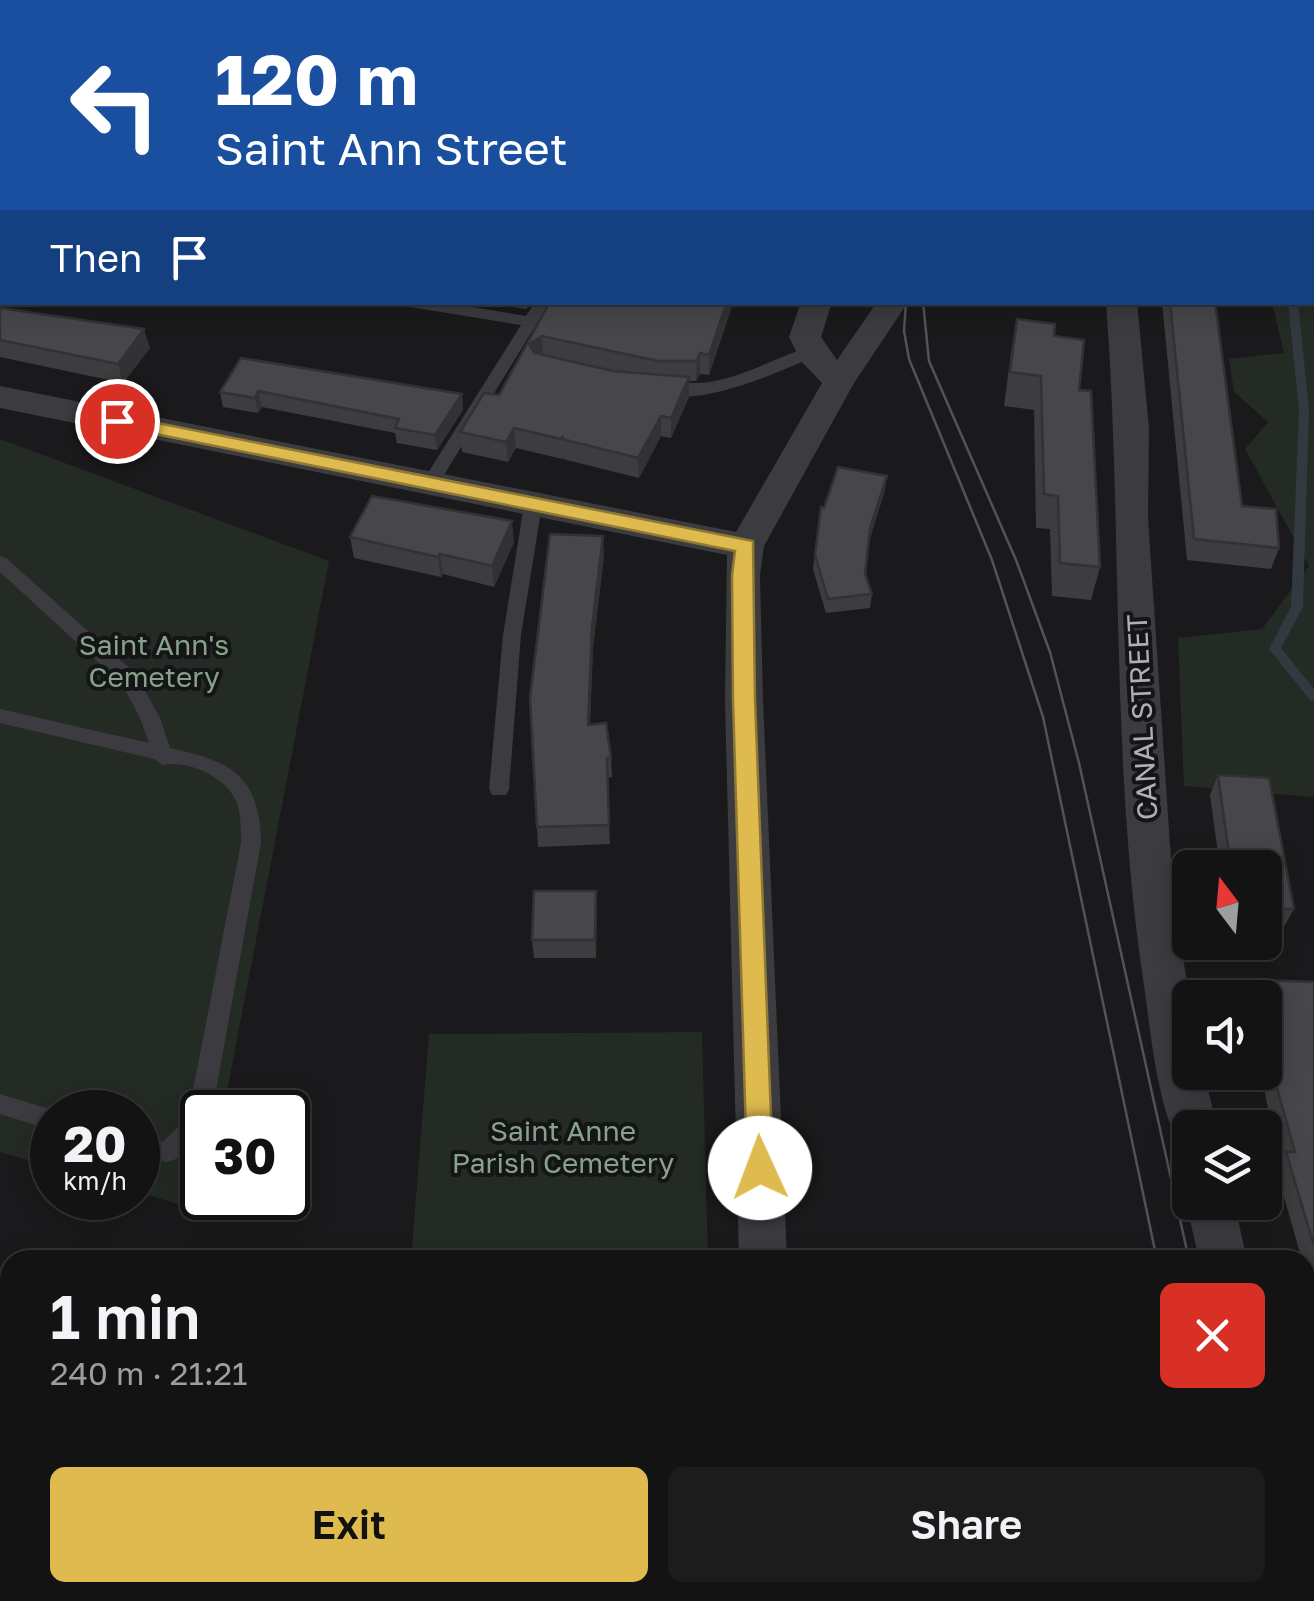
<!DOCTYPE html>
<meta charset="utf-8">
<style>
:root{--surface:#141314;--page:#1d1c1d;--text:#f1f3f6;--muted:#9d9ea0;--line:#333234;--accent:#deba4f}
body{margin:0;font-family:"Golos Text",sans-serif;background:var(--page);color:var(--text);height:100vh;display:flex;flex-direction:column;font-size:38px;white-space:nowrap}
*{box-sizing:border-box;margin:0}
p{font-size:32px;color:var(--muted)}
.icon{flex:none;width:55px;height:55px;fill:none;stroke:currentColor;stroke-width:2;stroke-linecap:round;stroke-linejoin:round}
.map{position:relative;flex:1;overflow:hidden}
.sheet{position:absolute;left:0px;top:1250px;width:1315px;height:352px;display:flex;flex-direction:column;background:var(--surface);border-radius:30px 30px 0 0;box-shadow:0 5px 25px #0003,0 0 0 2px var(--line)}
.sheet>*{flex:none}
.banner{position:absolute;left:0px;top:0px;width:1315px;height:305px;box-shadow:0 5px 25px #0003,0 0 0 2px var(--line);background:#1a4fa0;color:#fff;overflow:hidden}
.needle{width:65px;rotate:344deg}
.buttons{position:absolute;left:1172px;top:850px;display:grid;gap:20px}
.buttons a{display:grid;place-items:center;width:110px;height:110px;border-radius:15px;background:var(--surface);box-shadow:0 5px 25px #0003,0 0 0 2px var(--line);font-size:50px}
.speed{position:absolute;left:30px;top:1090px;display:flex;gap:20px;font-size:50px;font-weight:700;text-align:center}
.speed>*{display:grid;place-content:center;width:130px;height:130px;border-radius:50%;background:var(--surface);box-shadow:0 5px 25px #0003,0 0 0 2px var(--line);line-height:1}
.speed small{font-size:25px;font-weight:400}
.speed .limit{border:5px solid #111;border-radius:15px;background:#fff;color:#111}
.pin{position:absolute;display:grid;place-items:center;width:85px;height:85px;color:#fff;margin:-42px;border:5px solid #fff;border-radius:50%;box-shadow:0 2px 10px #0007}
.me{position:absolute;width:110px;margin:-55px;rotate:358deg;stroke-linejoin:round;filter:drop-shadow(0 0 8px #0008)}
.turn{display:flex;align-items:center;gap:35px;height:210px;padding:0 50px;font-size:45px}
.turn .icon{width:130px;height:130px;stroke-width:2.5}
.turn b{display:block;font-size:70px;line-height:85px}
.then{display:flex;align-items:center;height:95px;padding:0 50px;background:#0003;gap:20px;font-size:38px}
.round{display:grid;place-items:center;flex:none;width:105px;height:105px;border-radius:15px;background:var(--page)}
.summary{display:flex;align-items:center;justify-content:space-between;height:170px;padding:0 50px}
h1{font-size:60px;font-weight:600;line-height:75px}
.cta{display:flex;gap:20px;margin-top:auto;padding:20px 50px}
.cta a{flex:1;height:115px;border-radius:15px;background:var(--accent);color:#111;font-size:40px;font-weight:600;line-height:115px;text-align:center}
.cta a+a{background:var(--page);color:var(--text)}
.map>svg:first-child{display:block}
.green{fill:#242b25}
.lines{fill:none;stroke-linecap:round;stroke-linejoin:round}
.stream{fill:#333940;fill-rule:evenodd}
.service{fill:#3b3b40;fill-rule:evenodd}
.minor{fill:#3b3b40;fill-rule:evenodd}
.tram{stroke:#525359;stroke-width:2.5}
.wall{fill:#3d3d40}
.shaded-wall{fill:#323234}
.building{fill:#47474b;stroke:#323234;stroke-width:2.5}
.route{fill:#deba4f;stroke:#907933;stroke-width:2.5}
.labels{text-anchor:middle;stroke-width:8;stroke-linejoin:round;paint-order:stroke}
.park-label{font-size:28px;fill:#87a28b;stroke:#151416}
.street-label{font-size:28px;fill:#adb0b9;stroke:#151416}
</style>
<div class="map">
<svg width="1314" height="1601" viewBox="0 0 1314 1601">
<rect width="100%" height="100%" fill="#1a191b"/>
<!-- green -->
<g class="green">
<polygon points="1314,101 1314,797 1184,786 1178,638 1262,629 1309,566 1245,449 1268,422 1234,392 1229,359 1284,353 1272,303 1312,302"/>
<polygon points="0,439 329,561 223,1112 202,1112 202,1198 207,1198 204,1212 138,1192 138,1112 52,1112 52,1167 0,1152"/>
<polygon points="702,1032 708,1260 411,1260 429,1034"/>
</g>
<g class="lines">
<!-- stream -->
<g class="stream">
<polygon points="1314,106 1314,112 1312,112 1312,107"/>
<polygon points="1288,302 1298,302 1309,410 1303,607 1281,648 1314,689 1314,701 1310,700 1269,649 1291,607 1299,410"/>
</g>
<!-- service -->
<g class="service">
<polygon points="403,302 442,302 526,316 535,302 550,302 436,488 430,490 421,484 521,325 410,307"/>
<path d="M809 347 817 352 815 356C782 371 686 414 655 389 667 379 693 385 709 382 745 376 775 358 809 347Z"/>
<polygon points="533,499 542,505 521,635 509,789 506,795 492,795 489,789 503,635 524,505"/>
<path d="M0 556 6 558 136 674 160 718 170 748C230 761 260 775 261 843L212 1112H202V1133C174 1162 178 1168 138 1155V1135L163 1142 188 1116 241 843C241 830 241 815 237 803 228 778 188 759 163 765L154 759 0 723V709L149 743 140 718 122 684 0 572Z"/>
<polygon points="0,1094 59,1112 52,1112 52,1130 0,1114"/>
</g>
<!-- minor -->
<g class="minor">
<rect x="0" y="12" width="2" height="16"/>
<polygon points="801,302 832,302 821,337 837,360 877,302 908,302 854,383 764,546 760,575 763,700 787,1260 739,1260 725,700 727,555 0,408 0,386 736,532 822,383 801,361 789,337"/>
<path d="M1106 302H1137L1149 428 1148 518 1174 904 1190 1000V1072H1204L1217 1128H1190V1147L1178 1143C1155 1094 1151 1032 1143 979 1110 756 1123 527 1106 302Z"/>
<polygon points="1190,1194 1190,1202 1234,1202 1247,1260 1199,1260 1186,1202"/>
<polygon points="1305,1568 1314,1572 1314,1601 1273,1601 1271,1592 1305,1592"/>
<polygon points="749,1592 803,1592 804,1601 750,1601"/>
</g>
<!-- tram -->
<g class="tram">
<polyline points="906,302 904,331 909,359 992,560 1043,717 1157,1260"/>
<polyline points="923,302 929,361 1016,560 1050,652 1079,763 1189,1260"/>
<polyline points="1223,1592 1225,1601"/>
<polyline points="1260,1592 1262,1601"/>
</g>
</g>
<!-- wall -->
<g class="wall">
<polygon points="480,302 531,302 526,309"/>
<polygon points="548,302 752,302 750,306 733,303 709,375 700,374 696,381 689,381 689,397 671,438 661,436 639,478 563,459 563,457 562,459 516,448 508,462 462,452 460,432 499,395 548,306"/>
<polygon points="1162,302 1216,302 1242,506 1279,548 1271,569 1187,560"/>
<polygon points="0,308 150,348 123,383 0,357"/>
<polygon points="1017,319 1054,336 1079,390 1100,567 1091,600 1052,596 1050,529 1036,528 1034,410 1004,406 1011,353"/>
<polygon points="220,392 462,394 463,410 437,450 397,443 395,433 262,407 258,413 223,407"/>
<polygon points="885,490 869,541 865,574 872,594 870,608 826,613 813,569 821,507"/>
<polygon points="350,537 514,542 494,587 443,574 441,577 354,558"/>
<polygon points="604,556 593,647 590,725 611,758 612,777 607,778 610,844 538,847 537,827"/>
<polygon points="1218,775 1294,909 1284,927 1265,927 1265,868 1220,868 1210,795"/>
<polygon points="596,891 596,958 534,958 532,940"/>
<polygon points="1256,980 1314,982 1314,1299 1305,1269 1305,1260 1302,1260 1276,1169 1282,1159 1268,1109 1261,1072 1265,1072 1265,998 1247,998"/>
<polygon points="1314,1355 1314,1435 1305,1397 1305,1366"/>
<polygon points="0,1421 10,1423 10,1518 0,1515"/>
<polygon points="870,1592 1156,1592 1157,1601 870,1601"/>
</g>
<!-- shaded-wall -->
<g class="shaded-wall">
<polygon points="2,188 2,218 0,222 0,192"/>
<polygon points="727,302 733,303 709,375 709,355"/>
<polygon points="144,329 150,348 123,383 118,364"/>
<polygon points="542,336 543,356 530,364 529,344"/>
<polygon points="700,353 700,374 696,381 697,361"/>
<polygon points="689,377 689,397 671,438 671,418"/>
<polygon points="258,391 262,407 258,413 255,398"/>
<polygon points="462,394 463,410 437,450 435,435"/>
<polygon points="661,416 661,436 639,478 638,458"/>
<polygon points="514,428 516,448 508,462 506,442"/>
<polygon points="887,476 885,490 869,542 870,528"/>
<polygon points="512,521 514,542 494,587 492,566"/>
<polygon points="603,536 604,556 593,647 589,745 588,725 592,627"/>
<polygon points="440,554 443,574 441,577 438,557"/>
<polygon points="596,891 597,910 596,958 595,940"/>
</g>
<!-- building -->
<g class="building">
<polygon points="890,0 948,0 946,2 887,2"/>
<polygon points="1190,0 1276,0 1274,2 1188,2"/>
<polygon points="0,59 2,60 2,188 0,192"/>
<polygon points="550,302 727,302 709,355 700,353 697,361 658,361 542,336 529,344 534,353 613,371 689,377 671,418 661,416 638,458 562,439 563,436 561,439 514,428 506,442 460,432 484,393 499,395"/>
<polygon points="1170,302 1215,302 1242,506 1276,509 1279,548 1194,539"/>
<polygon points="0,308 144,329 118,364 0,340"/>
<polygon points="1017,319 1055,324 1054,336 1084,340 1079,390 1091,391 1100,567 1060,563 1058,496 1044,494 1041,376 1010,372"/>
<polygon points="241,358 462,394 435,435 395,428 399,419 258,391 255,398 220,392"/>
<polygon points="838,467 887,476 870,528 865,574 872,594 828,599 815,555 821,507 824,508"/>
<polygon points="372,496 512,521 492,566 440,554 438,557 350,537"/>
<polygon points="550,534 603,536 592,627 588,725 606,723 611,758 607,758 609,825 537,827 530,698"/>
<polygon points="1218,775 1269,778 1294,909 1265,908 1265,868 1231,868"/>
<polygon points="534,891 596,891 595,940 532,940"/>
<polygon points="1256,980 1314,982 1314,1246 1286,1152 1295,1152 1278,1092 1265,1025 1265,998 1260,998"/>
<polygon points="0,1421 10,1423 10,1509 0,1506"/>
<rect x="467" y="1592" width="210" height="9"/>
<polygon points="877,1592 1156,1592 1157,1601 877,1601"/>
</g>
<!-- route -->
<polygon class="route" points="117,415 753,541 755,700 773,1168 769,1176 760,1180 750,1176 747,1168 733,700 732,575 735,551 111,425 108,421"/>
<g class="labels">
<!-- park labels -->
<g class="park-label">
<text x="154" y="655">Saint Ann's<tspan x="154" dy="32">Cemetery</tspan></text>
<text x="563" y="1141">Saint Anne<tspan x="563" dy="32">Parish Cemetery</tspan></text>
</g>
<!-- street labels -->
<g class="street-label">
<text transform="translate(1142 717) rotate(-93)" y="10">CANAL STREET</text>
</g>
</g>
</svg>
<div class="buttons">
<a><svg class="needle" viewBox="-14 -14 28 28"><path d="M0-13l5 13h-10z" fill="#e53935"/><path d="M0 13l5-13h-10z" fill="#9d9ea0"/></svg></a>
<a><svg class="icon" aria-label="sound" viewBox="0 0 24 24"><path d="M4 9h4l5-4v14l-5-4H4zM17 9q2 3 0 6"/></svg></a>
<a><svg class="icon" aria-label="layers" viewBox="0 0 24 24"><path d="M12 4l9 5-9 5-9-5zM3 14l9 5 9-5"/></svg></a>
</div>
<div class="speed"><div>20<small>km/h</small></div><div class="limit">30</div></div>
<div class="pin" style="left:117px;top:421px;background:#d93025"><svg class="icon" aria-label="arrive" viewBox="0 0 24 24"><path d="M6 21V4h12l-3 4 3 4H6"/></svg></div>
<svg class="me" style="left:760px;top:1168px" viewBox="-20 -20 40 40"><circle r="19" fill="#fff"/><path d="M0-13L10 11 0 6-10 11z" fill="#deba4f"/></svg>
<div class="banner">
<div class="turn"><svg class="icon" aria-label="left" viewBox="0 0 24 24"><path d="M17 20v-9H6M10 6l-5 5 5 5"/></svg><div><b>120 m</b>Saint Ann Street</div></div>
<div class="then">Then<svg class="icon" aria-label="arrive" viewBox="0 0 24 24"><path d="M6 21V4h12l-3 4 3 4H6"/></svg></div>
</div>
<section class="sheet">
<div class="summary"><div><h1>1 min</h1><p>240 m · 21:21</p></div><a class="round" style="background:#d93025;color:#fff"><svg class="icon" aria-label="close" viewBox="0 0 24 24"><path d="M6 6l12 12M18 6L6 18"/></svg></a></div>
<div class="cta"><a>Exit</a><a>Share</a></div>
</section>
</div>
